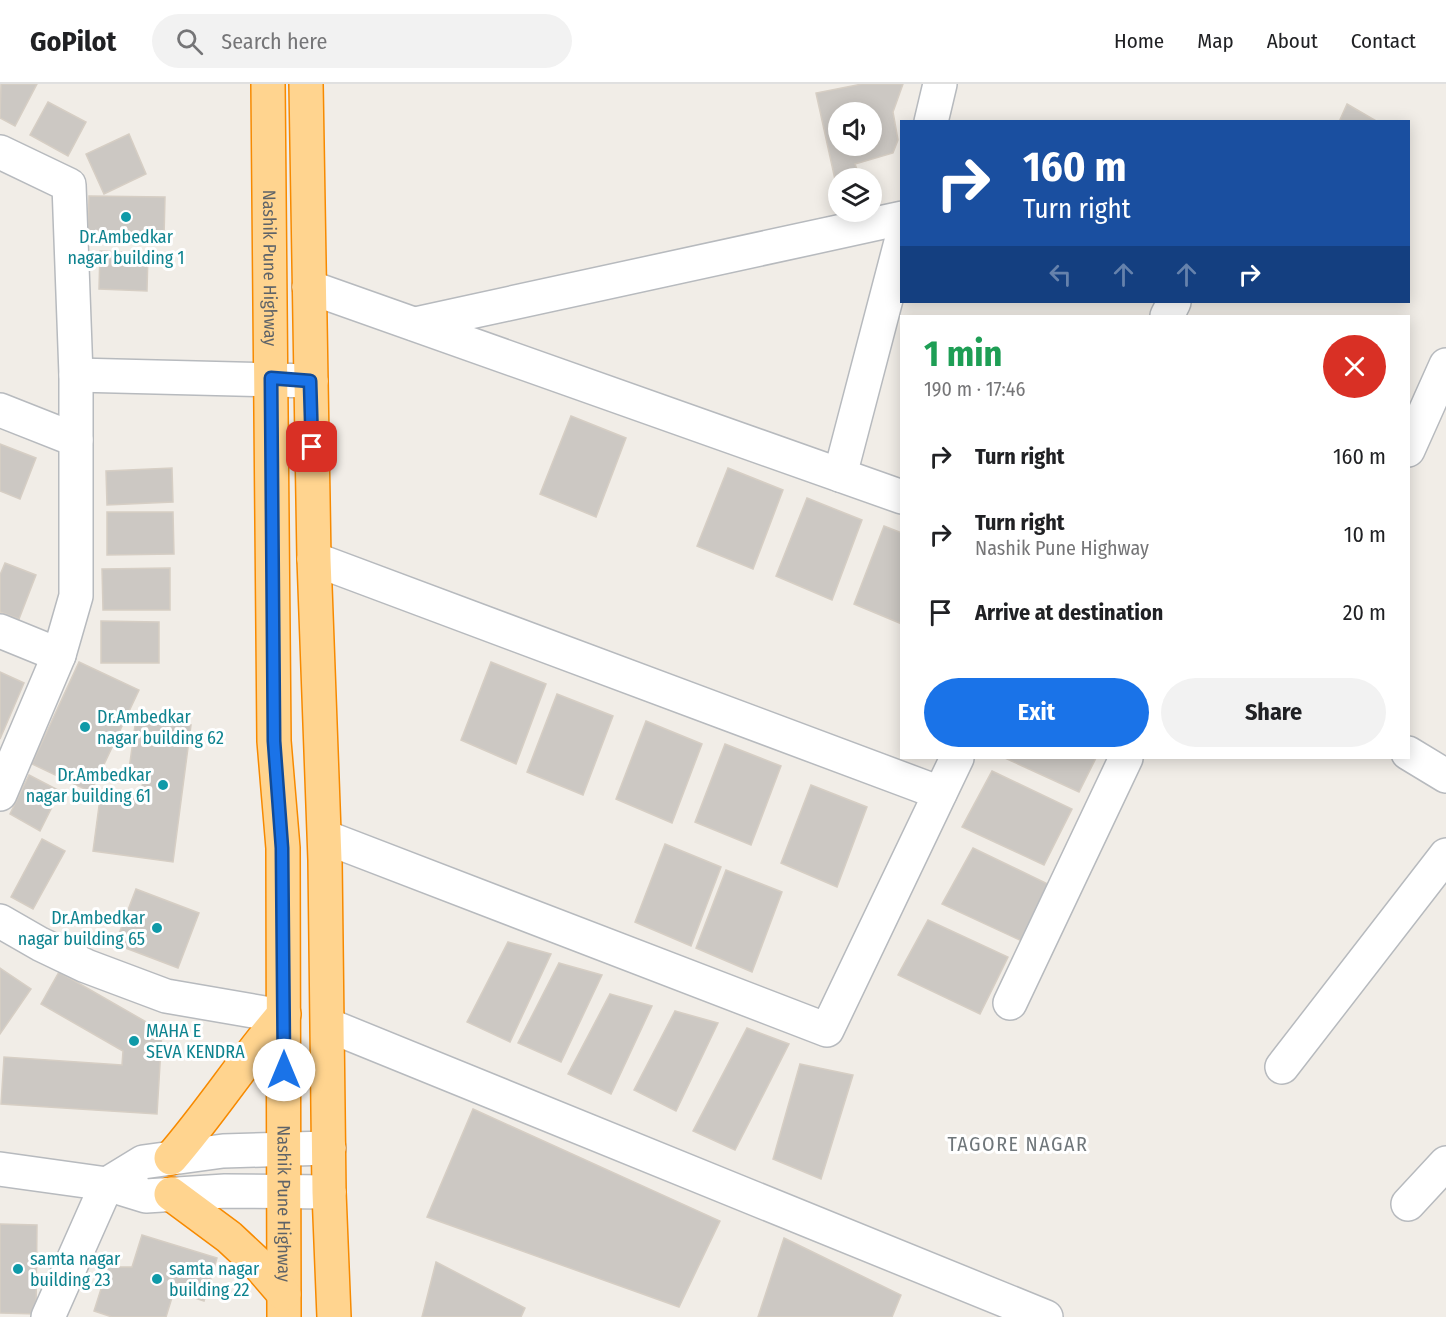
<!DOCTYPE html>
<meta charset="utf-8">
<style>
:root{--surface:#fff;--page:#f2f2f2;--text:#202124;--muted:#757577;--line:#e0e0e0;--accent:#1a73e8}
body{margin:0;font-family:"Fira Sans Condensed",sans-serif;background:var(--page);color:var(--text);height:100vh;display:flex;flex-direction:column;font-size:22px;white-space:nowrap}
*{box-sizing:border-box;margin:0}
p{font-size:20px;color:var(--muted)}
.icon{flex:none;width:33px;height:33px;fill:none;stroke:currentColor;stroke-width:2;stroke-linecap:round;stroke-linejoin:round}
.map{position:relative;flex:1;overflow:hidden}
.side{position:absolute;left:900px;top:231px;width:510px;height:444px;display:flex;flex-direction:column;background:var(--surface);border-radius:0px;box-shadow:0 3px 15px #0003}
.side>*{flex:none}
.banner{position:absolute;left:900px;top:36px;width:510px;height:183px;border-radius:0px;box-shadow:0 3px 15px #0003;background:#1a4fa0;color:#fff;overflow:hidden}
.fabs{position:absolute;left:828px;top:18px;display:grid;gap:12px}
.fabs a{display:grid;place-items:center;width:54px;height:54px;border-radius:50%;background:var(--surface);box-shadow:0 3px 15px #0003;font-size:30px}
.pin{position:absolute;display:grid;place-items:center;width:51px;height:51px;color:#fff;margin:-26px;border-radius:12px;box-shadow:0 3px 9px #0006}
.me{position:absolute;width:66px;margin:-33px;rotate:0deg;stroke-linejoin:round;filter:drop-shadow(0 0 4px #0008)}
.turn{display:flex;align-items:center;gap:21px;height:126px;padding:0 24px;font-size:27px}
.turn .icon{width:78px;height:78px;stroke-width:2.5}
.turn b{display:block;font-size:42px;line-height:51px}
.lanes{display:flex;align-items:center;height:57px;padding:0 24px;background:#0003;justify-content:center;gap:30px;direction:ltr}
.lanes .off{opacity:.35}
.round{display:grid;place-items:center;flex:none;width:63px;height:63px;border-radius:32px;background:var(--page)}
.head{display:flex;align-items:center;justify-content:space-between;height:102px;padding:0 24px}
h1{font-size:36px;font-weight:700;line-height:45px;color:#1e9e55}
.primary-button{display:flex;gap:12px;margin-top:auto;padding:12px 24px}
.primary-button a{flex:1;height:69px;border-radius:36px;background:var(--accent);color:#fff;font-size:24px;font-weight:700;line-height:69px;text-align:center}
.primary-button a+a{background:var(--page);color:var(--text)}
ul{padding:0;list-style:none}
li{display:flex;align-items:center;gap:18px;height:78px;padding:0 24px}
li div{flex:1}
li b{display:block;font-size:22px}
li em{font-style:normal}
header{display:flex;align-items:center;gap:36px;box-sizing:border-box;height:84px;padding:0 30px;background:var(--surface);border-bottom:2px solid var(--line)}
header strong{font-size:28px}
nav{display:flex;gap:33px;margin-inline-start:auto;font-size:21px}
.search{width:420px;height:54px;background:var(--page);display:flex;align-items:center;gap:15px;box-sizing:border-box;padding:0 21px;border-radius:33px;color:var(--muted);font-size:22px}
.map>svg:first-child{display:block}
.building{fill:#ccc8c3;stroke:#d6cec4;stroke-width:1.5;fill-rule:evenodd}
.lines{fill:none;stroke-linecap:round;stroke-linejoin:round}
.minor-casing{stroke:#b7babe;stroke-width:36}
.highway-casing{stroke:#f78a00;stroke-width:36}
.minor{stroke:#fff;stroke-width:33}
.highway{stroke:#ffd48f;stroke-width:33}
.route-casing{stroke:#114b97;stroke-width:15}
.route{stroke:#1a73e8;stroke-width:10}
.culture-dot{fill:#0f9aa8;stroke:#fff;stroke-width:2}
.labels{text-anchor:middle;stroke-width:6;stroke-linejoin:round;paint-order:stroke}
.culture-label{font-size:18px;fill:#0d838f;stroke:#fff;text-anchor:start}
.street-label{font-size:18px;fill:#5e6368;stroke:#fff}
.neighbourhood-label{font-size:20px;letter-spacing:1.5px;fill:#6f767a;stroke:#fff}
</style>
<header>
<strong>GoPilot</strong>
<div class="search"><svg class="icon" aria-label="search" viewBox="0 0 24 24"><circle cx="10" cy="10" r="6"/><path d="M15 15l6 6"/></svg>Search here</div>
<nav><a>Home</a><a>Map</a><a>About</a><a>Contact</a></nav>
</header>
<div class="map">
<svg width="1446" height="1233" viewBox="0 0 1446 1233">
<rect width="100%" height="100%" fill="#f1ede7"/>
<!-- building -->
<g class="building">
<polygon points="1,0 37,0 15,42 0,34"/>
<path d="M862 0H903L893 28 898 56 893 69 855 80 860 94H838V100H836L816 9ZM838 28H872V62H838Z"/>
<polygon points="48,18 86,38 68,72 30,51"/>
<polygon points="1347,20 1378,38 1339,38"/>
<polygon points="129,50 146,90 104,110 86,70"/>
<polygon points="89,112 165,113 164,154 88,153"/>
<polygon points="100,167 148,169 147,207 99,205"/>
<polygon points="571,332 626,354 596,433 540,410"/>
<polygon points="0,360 36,374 20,415 0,407"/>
<polygon points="172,384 173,418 107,421 106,387"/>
<polygon points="728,384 783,406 753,485 697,462"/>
<polygon points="807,414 862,436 832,516 776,492"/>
<polygon points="107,428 173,428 174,470 107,471"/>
<polygon points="884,442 902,449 902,540 854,520"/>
<polygon points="5,479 36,491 19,535 0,528 0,491"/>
<polygon points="170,484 170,526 103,526 102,485"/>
<polygon points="101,537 159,538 159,579 101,579"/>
<polygon points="79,578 139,606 91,708 32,680"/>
<polygon points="491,578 546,600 516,680 461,656"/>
<polygon points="0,588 24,599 0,655"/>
<polygon points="557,610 613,632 583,711 527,688"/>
<polygon points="136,634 191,641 173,778 93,767 101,707 141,713 143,695 128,693"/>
<polygon points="646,637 702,660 672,739 616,715"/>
<polygon points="725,660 781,682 751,761 695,738"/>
<polygon points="1005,674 1096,674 1079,708"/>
<polygon points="992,687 1072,725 1044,781 962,743"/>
<polygon points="29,691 60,707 40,747 10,730"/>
<polygon points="811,701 867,723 837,803 781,779"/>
<polygon points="42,755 65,767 33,825 11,813"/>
<polygon points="665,760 721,783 691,862 635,838"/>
<polygon points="973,764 1052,802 1024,858 942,820"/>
<polygon points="726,786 782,808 752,888 696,864"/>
<polygon points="136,805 199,829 178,884 115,860"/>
<polygon points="928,836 1008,873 980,930 898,891"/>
<polygon points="508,858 551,870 510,958 467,938"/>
<polygon points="559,879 602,891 561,978 518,959"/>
<polygon points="0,884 31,905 0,950"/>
<polygon points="59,888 162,947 157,1030 1,1020 4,973 122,981 123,967 41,920"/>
<polygon points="610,910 652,922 611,1010 568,990"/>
<polygon points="675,927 718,939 676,1027 634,1006"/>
<polygon points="747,944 789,960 735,1066 693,1047"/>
<polygon points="800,980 853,991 821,1095 773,1075"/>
<polygon points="473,1025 720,1137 679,1223 427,1133"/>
<polygon points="0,1140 37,1141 36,1230 0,1229"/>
<polygon points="142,1151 217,1174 204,1217 174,1207 166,1233 112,1233 94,1227 108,1183 132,1183"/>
<polygon points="784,1154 901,1211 892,1233 758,1233"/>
<polygon points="436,1178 525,1224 521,1233 422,1233"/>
</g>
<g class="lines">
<defs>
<g id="minor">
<polyline points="931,38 940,0"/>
<polyline points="0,68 69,101 76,291 76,512 59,571 0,547"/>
<polyline points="309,203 902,413"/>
<polyline points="1167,232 1174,218"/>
<polyline points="415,240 902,134"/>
<polyline points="76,291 311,297"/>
<polyline points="0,326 76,356"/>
<polyline points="1408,366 1446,281"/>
<polyline points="840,391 902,154"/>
<polyline points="314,475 940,709"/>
<polyline points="1408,669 1446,692"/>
<polyline points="0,710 59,571"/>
<polyline points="325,753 827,946 957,674"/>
<polyline points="0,837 40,860 86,882 166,912 282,932"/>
<polyline points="1010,919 1126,674"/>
<polyline points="328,941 1046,1233"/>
<polyline points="1282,983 1446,771"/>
<polyline points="0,1085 107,1100 146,1112 225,1107 329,1108"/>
<polyline points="1408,1120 1446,1079"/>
<polyline points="48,1233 107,1100 143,1078 223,1067 329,1064"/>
</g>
<g id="highway">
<path id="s1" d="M268 0 274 657 283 764 284 1233"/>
<polyline points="306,0 314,475 325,776 329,1108 334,1233"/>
<path d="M171 1074C211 1028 244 976 284 930"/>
<polyline points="171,1110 229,1153 259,1181 284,1210"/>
</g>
</defs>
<!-- minor casing -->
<use href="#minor" class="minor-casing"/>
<!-- highway casing -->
<use href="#highway" class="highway-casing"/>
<!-- minor -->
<use href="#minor" class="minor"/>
<!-- highway -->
<use href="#highway" class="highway"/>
</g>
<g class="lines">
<defs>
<polyline id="route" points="284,986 282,764 274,657 271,294 310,297 312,363"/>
</defs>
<!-- route casing -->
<use href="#route" class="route-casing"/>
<!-- route -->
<use href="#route" class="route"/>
</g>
<!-- markers -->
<g class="culture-dot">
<circle cx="126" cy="133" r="6"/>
<circle cx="85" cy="643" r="6"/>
<circle cx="163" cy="701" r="6"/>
<circle cx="157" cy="844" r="6"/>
<circle cx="134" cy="957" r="6"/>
<circle cx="18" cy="1185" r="6"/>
<circle cx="157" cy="1195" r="6"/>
</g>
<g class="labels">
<!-- culture labels -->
<g class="culture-label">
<text x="126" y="159" text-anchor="middle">Dr.Ambedkar<tspan x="126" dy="21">nagar building 1</tspan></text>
<text x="97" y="639">Dr.Ambedkar<tspan x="97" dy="21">nagar building 62</tspan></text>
<text x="151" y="697" text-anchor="end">Dr.Ambedkar<tspan x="151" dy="21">nagar building 61</tspan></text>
<text x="145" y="840" text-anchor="end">Dr.Ambedkar<tspan x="145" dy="21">nagar building 65</tspan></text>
<text x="146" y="953">MAHA E<tspan x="146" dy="21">SEVA KENDRA</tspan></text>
<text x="30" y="1181">samta nagar<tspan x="30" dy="21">building 23</tspan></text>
<text x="169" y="1191">samta nagar<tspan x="169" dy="21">building 22</tspan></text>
</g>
<!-- street labels -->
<g class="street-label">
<text dy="6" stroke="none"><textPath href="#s1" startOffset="184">Nashik Pune Highway</textPath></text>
<text dy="6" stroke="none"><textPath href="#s1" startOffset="1120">Nashik Pune Highway</textPath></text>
</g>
<!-- neighbourhood labels -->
<g class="neighbourhood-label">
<text x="1018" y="1067">TAGORE NAGAR</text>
</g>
</g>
</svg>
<div class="fabs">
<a><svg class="icon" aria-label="sound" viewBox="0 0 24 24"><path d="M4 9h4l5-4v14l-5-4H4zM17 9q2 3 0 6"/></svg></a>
<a><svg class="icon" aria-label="layers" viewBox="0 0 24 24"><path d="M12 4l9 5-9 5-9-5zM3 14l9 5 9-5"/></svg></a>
</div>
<div class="pin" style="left:312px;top:363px;background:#d93025"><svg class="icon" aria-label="arrive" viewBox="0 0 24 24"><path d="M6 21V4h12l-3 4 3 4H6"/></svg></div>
<svg class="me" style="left:284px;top:986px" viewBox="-20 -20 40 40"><circle r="19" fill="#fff"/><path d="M0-13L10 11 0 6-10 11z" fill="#1a73e8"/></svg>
<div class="banner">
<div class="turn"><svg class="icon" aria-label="right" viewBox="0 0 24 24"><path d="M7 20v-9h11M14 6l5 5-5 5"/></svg><div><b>160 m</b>Turn right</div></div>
<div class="lanes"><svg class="icon off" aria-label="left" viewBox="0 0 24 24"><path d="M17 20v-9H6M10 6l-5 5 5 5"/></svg><svg class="icon off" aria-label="ahead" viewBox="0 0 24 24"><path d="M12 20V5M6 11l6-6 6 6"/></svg><svg class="icon off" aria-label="ahead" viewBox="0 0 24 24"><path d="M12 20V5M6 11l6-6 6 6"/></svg><svg class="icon" aria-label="right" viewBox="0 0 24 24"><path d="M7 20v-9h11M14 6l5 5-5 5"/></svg></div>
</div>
<section class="side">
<div class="head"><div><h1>1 min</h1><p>190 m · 17:46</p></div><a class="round" style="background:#d93025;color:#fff"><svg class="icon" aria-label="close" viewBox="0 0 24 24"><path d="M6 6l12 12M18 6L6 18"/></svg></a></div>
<ul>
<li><svg class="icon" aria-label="right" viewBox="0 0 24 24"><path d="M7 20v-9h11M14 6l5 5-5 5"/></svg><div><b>Turn right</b></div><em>160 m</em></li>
<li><svg class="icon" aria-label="right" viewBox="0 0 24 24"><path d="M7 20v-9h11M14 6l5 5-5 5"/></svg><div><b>Turn right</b><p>Nashik Pune Highway</p></div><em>10 m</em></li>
<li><svg class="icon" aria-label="arrive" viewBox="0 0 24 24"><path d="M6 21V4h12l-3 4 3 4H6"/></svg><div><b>Arrive at destination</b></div><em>20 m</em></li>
</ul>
<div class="primary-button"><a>Exit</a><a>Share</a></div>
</section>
</div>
